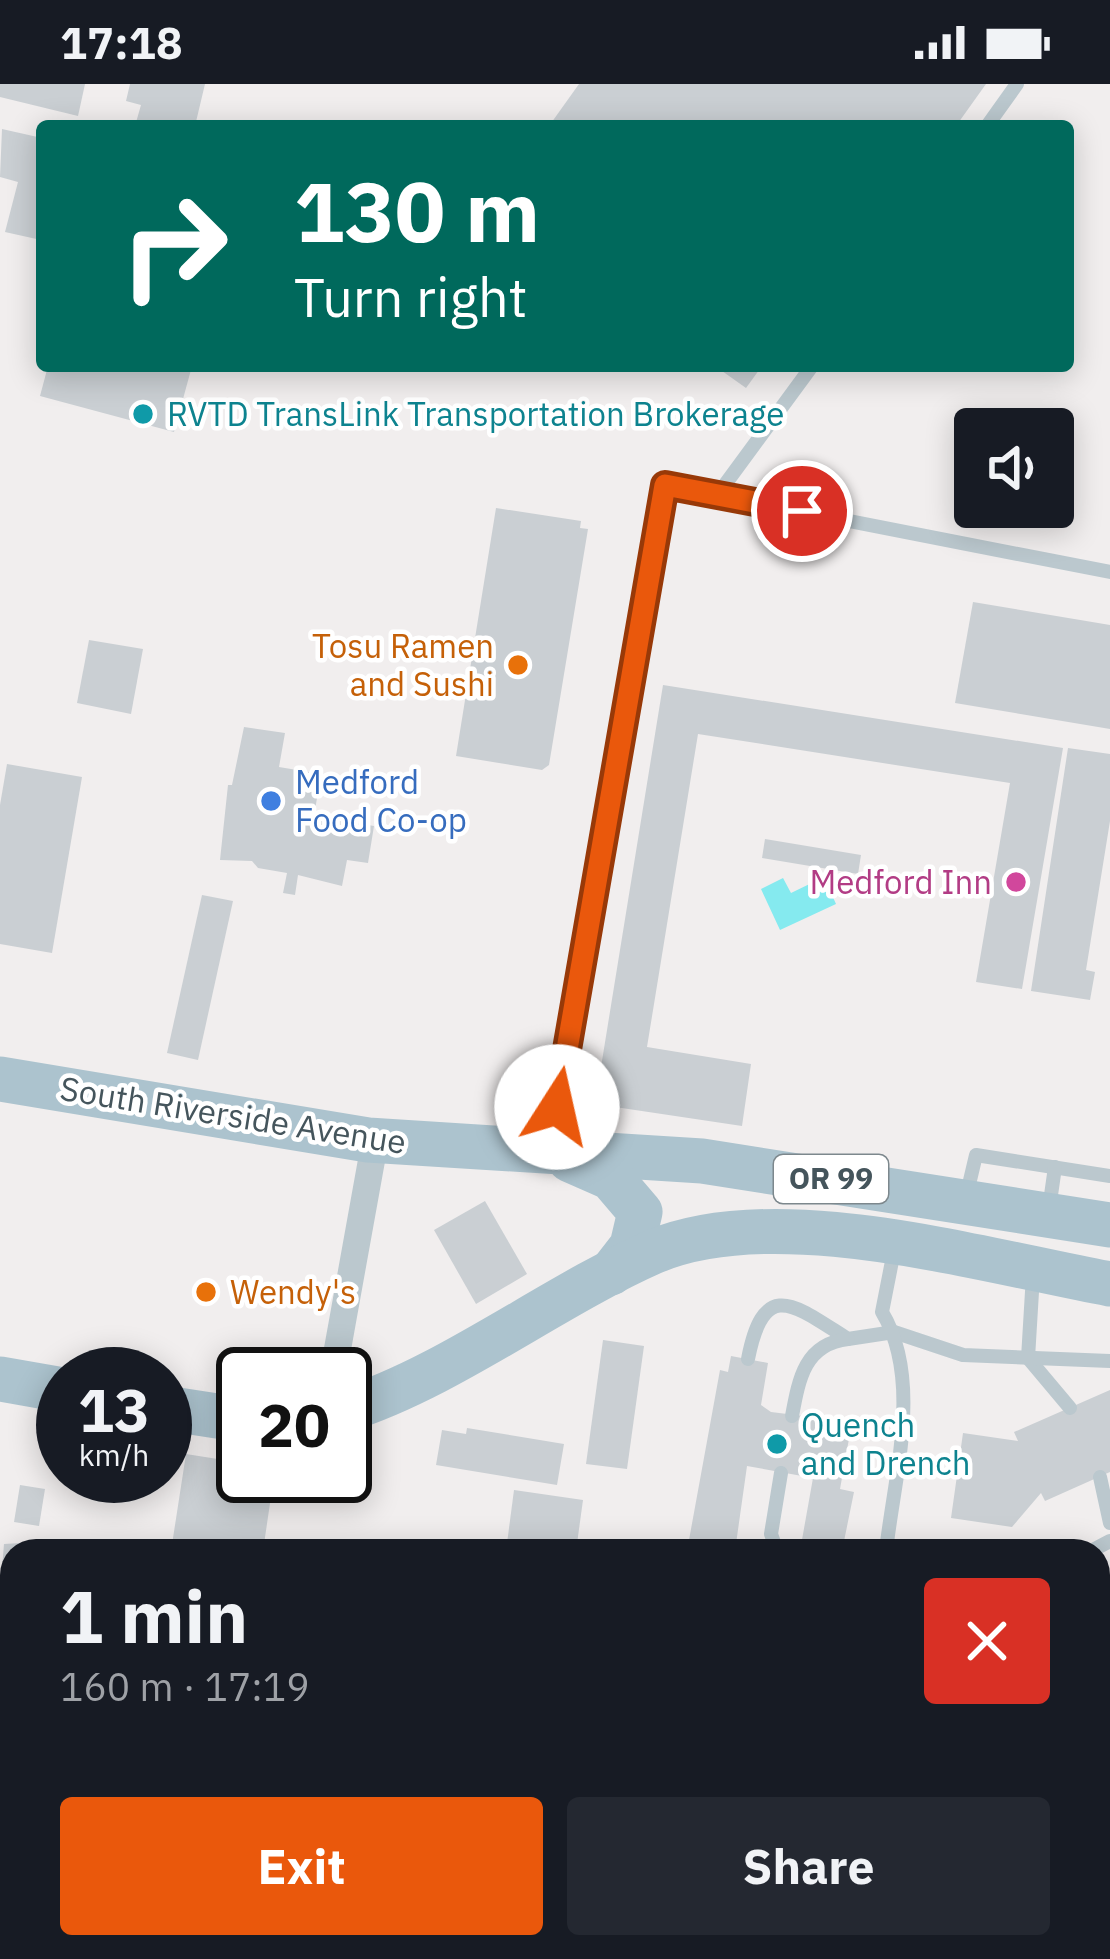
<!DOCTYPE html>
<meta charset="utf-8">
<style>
:root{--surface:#171b24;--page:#242831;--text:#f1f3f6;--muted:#9ea1a6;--accent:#ea580c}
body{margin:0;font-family:"IBM Plex Sans",sans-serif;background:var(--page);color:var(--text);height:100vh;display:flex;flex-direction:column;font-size:45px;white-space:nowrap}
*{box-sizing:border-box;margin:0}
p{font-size:39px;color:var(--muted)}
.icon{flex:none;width:66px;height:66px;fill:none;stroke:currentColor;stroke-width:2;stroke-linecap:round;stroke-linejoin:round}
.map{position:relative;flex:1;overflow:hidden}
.details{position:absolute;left:0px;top:1455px;width:1110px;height:420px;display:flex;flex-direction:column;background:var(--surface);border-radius:36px 36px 0 0;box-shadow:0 6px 30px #0003}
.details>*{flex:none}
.top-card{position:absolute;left:36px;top:36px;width:1038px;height:252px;border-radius:12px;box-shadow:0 6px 30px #0003;background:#00695c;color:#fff;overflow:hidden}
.buttons{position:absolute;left:954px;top:324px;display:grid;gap:24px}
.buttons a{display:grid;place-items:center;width:120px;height:120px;border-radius:12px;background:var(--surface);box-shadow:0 6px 30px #0003;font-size:60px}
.speed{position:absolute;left:36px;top:1263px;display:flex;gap:24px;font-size:60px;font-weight:700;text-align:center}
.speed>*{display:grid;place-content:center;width:156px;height:156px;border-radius:50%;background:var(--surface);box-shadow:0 6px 30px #0003;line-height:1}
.speed small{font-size:30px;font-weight:400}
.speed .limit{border:6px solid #111;border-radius:18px;background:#fff;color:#111}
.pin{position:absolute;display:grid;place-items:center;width:102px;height:102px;color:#fff;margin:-51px;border:6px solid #fff;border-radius:50%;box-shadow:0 3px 12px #0007}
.me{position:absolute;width:132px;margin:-66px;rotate:10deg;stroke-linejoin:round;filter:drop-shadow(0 0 9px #0008)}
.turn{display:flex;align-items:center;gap:42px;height:252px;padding:0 60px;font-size:54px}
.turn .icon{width:156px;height:156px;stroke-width:2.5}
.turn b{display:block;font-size:84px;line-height:102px}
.round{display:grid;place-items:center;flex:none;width:126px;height:126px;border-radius:12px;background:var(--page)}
.headline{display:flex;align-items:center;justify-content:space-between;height:204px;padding:0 60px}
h1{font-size:72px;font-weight:700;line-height:90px}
.button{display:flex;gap:24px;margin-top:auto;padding:24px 60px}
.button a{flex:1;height:138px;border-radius:12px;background:var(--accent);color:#fff;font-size:48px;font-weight:700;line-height:138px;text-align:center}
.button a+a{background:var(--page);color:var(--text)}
.status{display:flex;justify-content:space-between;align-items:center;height:84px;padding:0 60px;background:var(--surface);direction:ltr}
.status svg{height:33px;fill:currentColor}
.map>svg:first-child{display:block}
.water{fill:#85eaef}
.building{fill:#cacfd3}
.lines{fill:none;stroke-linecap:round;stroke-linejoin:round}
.lane{stroke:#bbc8ce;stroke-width:14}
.street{stroke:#bbc8ce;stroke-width:27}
.secondary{stroke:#bdcdd6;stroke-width:39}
.primary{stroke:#acc3ce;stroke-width:45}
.rail-casing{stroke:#b0b4b9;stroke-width:14}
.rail{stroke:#fff;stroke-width:9;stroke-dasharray:27;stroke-linecap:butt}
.route-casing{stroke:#983908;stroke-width:30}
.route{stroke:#ea580c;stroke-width:21}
.culture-dot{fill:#0f9aa8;stroke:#fff;stroke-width:4.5}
.food-dot{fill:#e8710a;stroke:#fff;stroke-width:4.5}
.shop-dot{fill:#3f7fe0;stroke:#fff;stroke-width:4.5}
.hotel-dot{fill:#d1479c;stroke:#fff;stroke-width:4.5}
.labels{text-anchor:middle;stroke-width:9;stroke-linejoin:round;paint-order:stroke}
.shield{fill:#fff;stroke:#7d888d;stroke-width:3}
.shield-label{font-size:30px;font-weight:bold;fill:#45555c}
.culture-label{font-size:33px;fill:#0d838f;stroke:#fff;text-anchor:start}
.food-label{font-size:33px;fill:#c56008;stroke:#fff;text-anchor:end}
.shop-label{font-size:33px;fill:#366cbe;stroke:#fff;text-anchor:start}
.hotel-label{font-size:33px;fill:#b23c85;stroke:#fff;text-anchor:end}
.street-label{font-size:33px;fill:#45555c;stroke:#fff}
</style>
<div class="status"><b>17:18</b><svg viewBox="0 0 49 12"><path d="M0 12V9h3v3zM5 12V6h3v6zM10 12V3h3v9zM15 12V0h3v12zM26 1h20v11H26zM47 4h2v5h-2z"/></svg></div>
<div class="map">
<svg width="1110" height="1875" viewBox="0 0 1110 1875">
<rect width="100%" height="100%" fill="#f1eeee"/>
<!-- water -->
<polygon class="water" points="824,793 836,820 780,846 761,805 783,794 791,809"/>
<!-- building -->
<g class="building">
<polygon points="0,0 85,0 78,32 0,13"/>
<polygon points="130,0 205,0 195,42 135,42 141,21 126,17"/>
<polygon points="579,0 986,0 956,42 549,42"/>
<polygon points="2,45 42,54 41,156 5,148 18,98 0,93"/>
<polygon points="48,282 192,282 174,348 40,312"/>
<polygon points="715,282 762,282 746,304"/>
<polygon points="496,424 581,437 580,444 588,445 549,681 542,686 456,672"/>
<polygon points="973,518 1110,541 1110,645 955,619"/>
<polygon points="89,556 143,565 131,630 77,619"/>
<polygon points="663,601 1063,664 1022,905 976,898 1010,699 698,650 647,963 751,980 742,1042 595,1020"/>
<polygon points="244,643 285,649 279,683 321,690 314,732 374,742 368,779 347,776 342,802 298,791 295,811 283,809 287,789 258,784 252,777 220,776 228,701 232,701"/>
<polygon points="1068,664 1110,670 1110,737 1086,886 1095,888 1090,916 1031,907"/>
<polygon points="7,680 82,693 52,869 0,860 0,721"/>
<polygon points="765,755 861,771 858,790 762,774"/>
<polygon points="202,811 233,817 198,976 167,969"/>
<polygon points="485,1117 527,1190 476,1220 434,1146"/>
<polygon points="603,1256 644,1262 627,1385 586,1380"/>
<polygon points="731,1272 768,1279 761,1321 771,1328 852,1338 840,1405 854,1408 842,1467 800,1467 813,1394 747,1382 735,1467 689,1456 720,1286 728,1288"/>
<polygon points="1110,1306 1110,1388 1045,1417 1041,1409 1012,1443 951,1434 963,1349 1018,1357 1014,1348"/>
<polygon points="467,1344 564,1360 557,1401 436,1381 442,1346 466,1350"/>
<polygon points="186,1370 243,1379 243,1392 274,1392 263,1467 197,1457 195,1467 171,1467"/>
<polygon points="69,1392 103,1392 101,1405 68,1401"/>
<polygon points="20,1401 45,1405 39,1442 14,1438"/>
<polygon points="514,1406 583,1416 576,1467 506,1467"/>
<polygon points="21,1459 46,1463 45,1467 12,1467 12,1511 0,1509 4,1460"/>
<polygon points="0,1672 12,1672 12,1863 258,1863 258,1875 0,1875"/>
<polygon points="698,1863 806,1863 798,1875 715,1875"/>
<polygon points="838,1863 866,1863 857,1875"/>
</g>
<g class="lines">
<!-- lane -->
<g class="lane">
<polyline points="987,42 1017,0"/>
<polyline points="718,410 812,282"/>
<polyline points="551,1061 665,401 1110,488"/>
<polyline points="967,1109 976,1071 1110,1092"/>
<polyline points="1049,1125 1055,1083"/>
<polyline points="1033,1191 1028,1274 1070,1324"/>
<path d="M748 1275C764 1193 794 1221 848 1255L894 1248 963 1271 1110 1277"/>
<path d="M792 1332C799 1294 805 1260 848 1255"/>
<polyline points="1100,1393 1110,1439"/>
<polyline points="712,1467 713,1463"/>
<polyline points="777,1467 771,1450 781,1389"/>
<path d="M886 1467C894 1393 923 1296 882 1228L894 1167"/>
<polyline points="1091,1467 1110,1457"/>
</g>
<!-- street -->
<polyline class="street" points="333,1290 375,1057"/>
<!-- secondary -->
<g class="secondary">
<polyline points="1098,1623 1110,1605"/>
<polyline points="919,1875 927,1863"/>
</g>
<!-- primary -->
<g class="primary">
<polyline points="0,995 368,1056 702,1077 1110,1141"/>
<polyline points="570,1076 611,1094 640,1128 632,1162 611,1189"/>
<polyline points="0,1295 63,1306"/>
<polyline points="165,1324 243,1336"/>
<path d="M345 1326C449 1293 551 1213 653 1168 775 1116 980 1176 1110 1200"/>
</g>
<defs>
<g id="rail">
<polyline points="0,1587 12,1587"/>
<polyline points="1098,1604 1110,1604"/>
<polyline points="0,1606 12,1606"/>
<polyline points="0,1631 12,1631"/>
<polyline points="483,1875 497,1863"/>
</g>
</defs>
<!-- rail casing -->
<use href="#rail" class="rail-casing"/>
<!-- rail -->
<use href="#rail" class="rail"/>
</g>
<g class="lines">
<defs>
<polyline id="route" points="557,1023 665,401 802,427"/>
</defs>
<!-- route casing -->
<use href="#route" class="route-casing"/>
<!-- route -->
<use href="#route" class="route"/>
</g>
<!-- markers -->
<g class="culture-dot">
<circle cx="143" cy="330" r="12"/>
<circle cx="777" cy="1360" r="12"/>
</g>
<g class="food-dot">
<circle cx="518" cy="581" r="12"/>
<circle cx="206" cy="1208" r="12"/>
</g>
<circle class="shop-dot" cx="271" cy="717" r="12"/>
<circle class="hotel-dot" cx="1016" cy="798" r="12"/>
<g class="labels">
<!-- shield labels -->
<rect class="shield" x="774" y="1071" width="114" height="48" rx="9"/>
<g class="shield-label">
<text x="831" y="1105">OR 99</text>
</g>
<!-- culture labels -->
<g class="culture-label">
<text x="167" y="342">RVTD TransLink Transportation Brokerage</text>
<text x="801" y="1353">Quench<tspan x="801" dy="38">and Drench</tspan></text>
</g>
<!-- food labels -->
<g class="food-label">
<text x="494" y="574">Tosu Ramen<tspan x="494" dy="38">and Sushi</tspan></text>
<text x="230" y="1220" text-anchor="start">Wendy's</text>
</g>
<!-- shop labels -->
<g class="shop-label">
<text x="295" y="710">Medford<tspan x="295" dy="38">Food Co-op</tspan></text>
</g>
<!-- hotel labels -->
<g class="hotel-label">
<text x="992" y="810">Medford Inn</text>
</g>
<!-- street labels -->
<g class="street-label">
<text transform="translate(233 1031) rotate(9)" y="12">South Riverside Avenue</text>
</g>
</g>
</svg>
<div class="buttons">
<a><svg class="icon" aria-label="sound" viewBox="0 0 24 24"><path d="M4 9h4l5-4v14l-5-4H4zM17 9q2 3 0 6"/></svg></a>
</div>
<div class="speed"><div>13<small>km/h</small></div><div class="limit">20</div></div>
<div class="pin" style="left:802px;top:427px;background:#d93025"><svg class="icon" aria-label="arrive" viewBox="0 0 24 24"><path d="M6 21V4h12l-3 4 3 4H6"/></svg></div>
<svg class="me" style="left:557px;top:1023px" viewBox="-20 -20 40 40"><circle r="19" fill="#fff"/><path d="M0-13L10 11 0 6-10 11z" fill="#ea580c"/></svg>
<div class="top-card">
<div class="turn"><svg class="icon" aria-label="right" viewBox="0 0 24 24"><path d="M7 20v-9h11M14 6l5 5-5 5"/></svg><div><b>130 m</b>Turn right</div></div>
</div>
<section class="details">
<div class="headline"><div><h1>1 min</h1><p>160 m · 17:19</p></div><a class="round" style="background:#d93025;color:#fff"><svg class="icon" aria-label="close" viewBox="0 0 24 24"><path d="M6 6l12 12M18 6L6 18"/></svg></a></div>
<div class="button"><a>Exit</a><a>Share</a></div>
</section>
</div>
